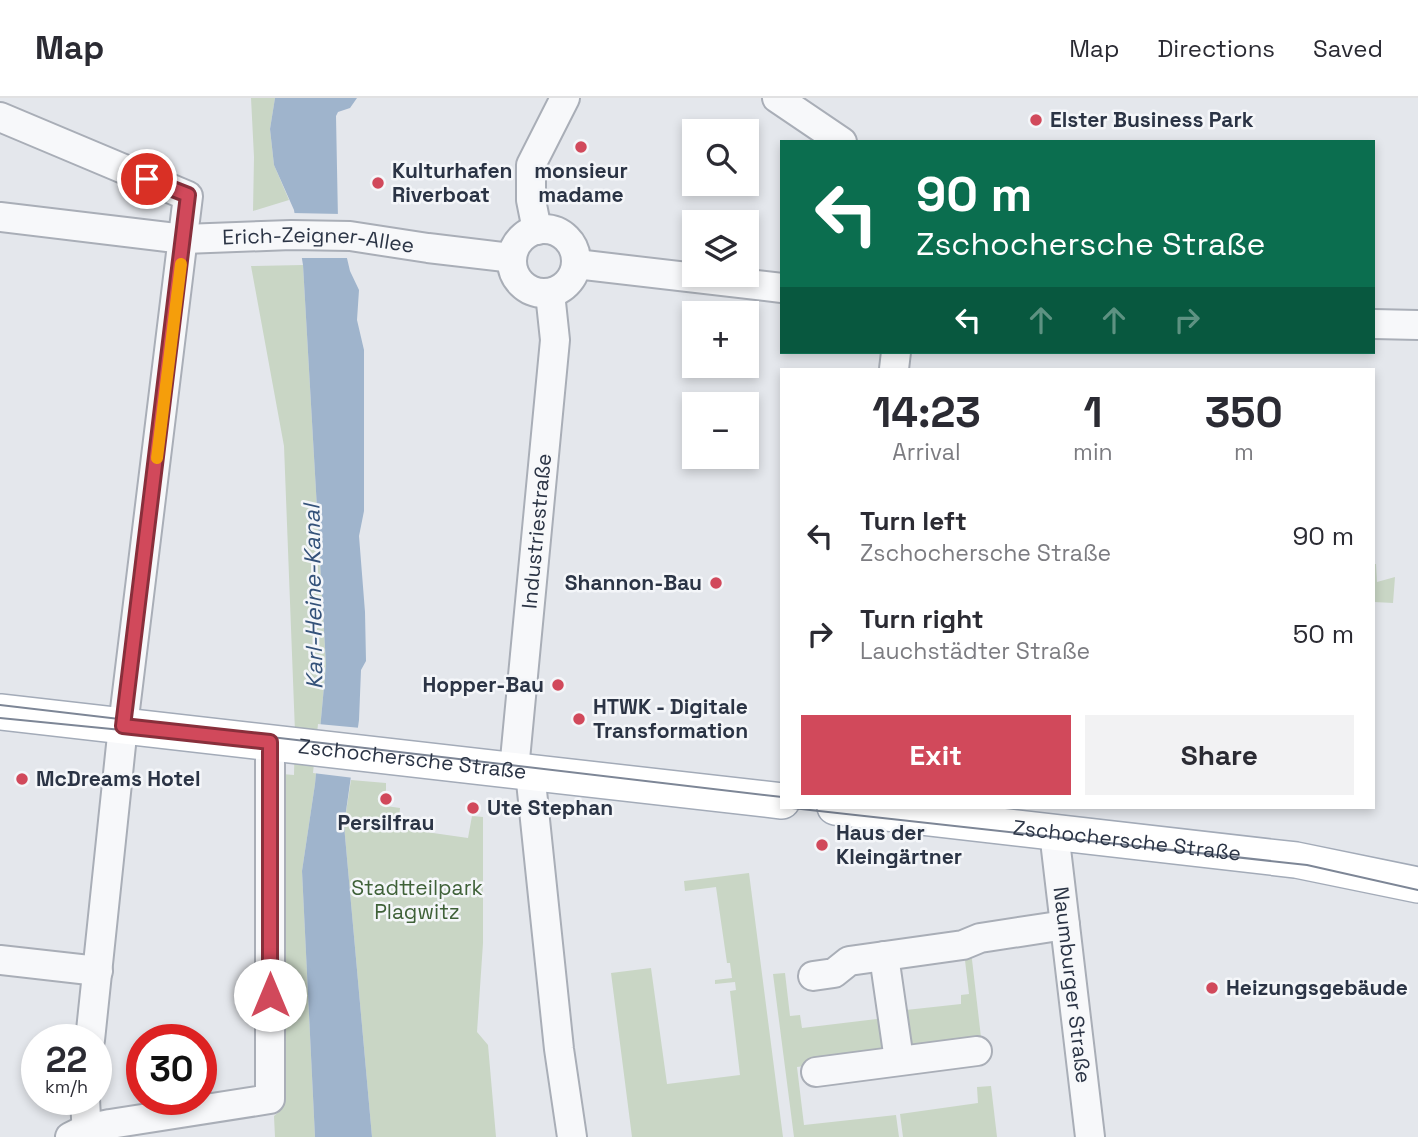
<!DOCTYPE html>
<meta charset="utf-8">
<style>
:root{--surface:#fff;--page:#f2f2f3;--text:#2b2b33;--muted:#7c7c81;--line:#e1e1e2;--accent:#d1495b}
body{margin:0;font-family:"Space Grotesk",sans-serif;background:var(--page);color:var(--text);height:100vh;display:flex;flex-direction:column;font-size:26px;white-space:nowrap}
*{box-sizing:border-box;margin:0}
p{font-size:23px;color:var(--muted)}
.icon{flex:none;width:38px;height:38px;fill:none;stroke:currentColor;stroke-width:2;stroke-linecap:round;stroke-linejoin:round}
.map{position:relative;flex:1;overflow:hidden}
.drawer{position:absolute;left:780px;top:270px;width:595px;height:441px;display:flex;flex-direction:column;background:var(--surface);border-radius:0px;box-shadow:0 4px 10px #0003}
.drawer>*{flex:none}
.hud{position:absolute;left:780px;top:42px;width:595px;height:214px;border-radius:0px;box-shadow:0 4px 10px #0003;background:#0b6e4f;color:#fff;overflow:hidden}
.tools{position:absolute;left:682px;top:21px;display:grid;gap:14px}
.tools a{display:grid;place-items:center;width:77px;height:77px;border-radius:0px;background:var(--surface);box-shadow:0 4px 10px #0003;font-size:35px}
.speed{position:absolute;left:21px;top:926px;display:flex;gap:14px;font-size:35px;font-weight:700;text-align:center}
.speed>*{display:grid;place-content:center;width:91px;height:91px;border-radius:50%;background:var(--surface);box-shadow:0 4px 10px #0003;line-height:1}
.speed small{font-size:18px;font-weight:400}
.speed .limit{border:10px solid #d22;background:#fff;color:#111}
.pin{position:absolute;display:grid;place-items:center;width:60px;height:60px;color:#fff;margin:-30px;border:4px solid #fff;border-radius:50%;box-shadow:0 2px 7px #0007}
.me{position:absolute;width:77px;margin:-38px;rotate:0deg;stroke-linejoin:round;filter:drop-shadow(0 0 5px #0008)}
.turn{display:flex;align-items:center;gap:24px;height:147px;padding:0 21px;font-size:32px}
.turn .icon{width:91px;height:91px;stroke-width:2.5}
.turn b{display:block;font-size:49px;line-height:60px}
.lanes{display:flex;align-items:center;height:66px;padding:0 21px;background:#0003;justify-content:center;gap:35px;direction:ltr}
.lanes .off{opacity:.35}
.eta{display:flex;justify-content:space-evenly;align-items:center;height:119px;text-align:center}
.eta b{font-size:42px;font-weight:700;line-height:49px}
.cta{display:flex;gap:14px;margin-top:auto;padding:14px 21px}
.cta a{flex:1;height:80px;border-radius:0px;background:var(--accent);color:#fff;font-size:28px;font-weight:700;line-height:80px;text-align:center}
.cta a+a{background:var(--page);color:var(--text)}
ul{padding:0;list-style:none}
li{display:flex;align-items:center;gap:21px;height:98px;padding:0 21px}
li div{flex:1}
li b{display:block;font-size:26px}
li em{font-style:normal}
header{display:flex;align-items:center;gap:42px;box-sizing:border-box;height:98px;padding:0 35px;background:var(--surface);border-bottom:2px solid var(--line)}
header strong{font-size:33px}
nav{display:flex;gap:38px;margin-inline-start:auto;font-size:24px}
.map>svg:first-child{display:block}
.green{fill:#c9d6c5}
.water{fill:#9fb4cc}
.pier{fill:#e4e7ec}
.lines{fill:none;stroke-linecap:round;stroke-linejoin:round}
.minor-casing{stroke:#a9aeb7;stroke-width:32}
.major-casing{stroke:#a3abb8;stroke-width:38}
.minor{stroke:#f7f8fa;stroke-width:28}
.major{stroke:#fff;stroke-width:35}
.tram{stroke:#7d8696;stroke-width:2}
.route-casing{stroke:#882f3b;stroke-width:18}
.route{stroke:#d1495b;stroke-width:12}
.slow{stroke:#f59e0b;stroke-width:12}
.poi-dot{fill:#d1495b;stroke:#f4f6f9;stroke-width:2.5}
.labels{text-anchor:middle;stroke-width:5;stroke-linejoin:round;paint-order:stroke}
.poi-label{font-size:21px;font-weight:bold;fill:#2b3445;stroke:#f4f6f9;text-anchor:start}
.street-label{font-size:21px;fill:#2b3445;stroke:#f4f6f9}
.park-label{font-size:21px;fill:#3f6138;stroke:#f4f6f9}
.water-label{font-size:23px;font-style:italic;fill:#34527a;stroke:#f4f6f9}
</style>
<header>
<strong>Map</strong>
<nav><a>Map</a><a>Directions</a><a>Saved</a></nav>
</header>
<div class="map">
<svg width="1418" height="1039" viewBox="0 0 1418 1039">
<rect width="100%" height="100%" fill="#e4e7ec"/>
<!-- green -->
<g class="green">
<polygon points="251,0 275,0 270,31 274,67 289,102 253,113 254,59"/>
<polygon points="303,167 326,567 315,686 302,773 315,1039 275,1039 274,1018 281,1012 282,676 294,677 295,634 284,348 251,168"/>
<polygon points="1374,466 1376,466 1377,484 1395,479 1393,505 1374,504"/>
<polygon points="351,682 386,685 386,708 400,710 398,730 468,740 472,718 483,719 483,845 477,934 488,947 496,1039 372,1039 344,727"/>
<polygon points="749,775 783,1039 632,1039 611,875 651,870 667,986 740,977 730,893 736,892 735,884 715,886 715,882 732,880 730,865 727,865 716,789 685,793 684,783"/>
<polygon points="971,853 982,948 912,955 906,912 961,906 961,897 969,896 964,854"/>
<polygon points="785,875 790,918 800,917 802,930 885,920 887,946 877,959 797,969 804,1027 896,1017 899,1039 794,1039 773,876"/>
<polygon points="991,988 997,1039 903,1039 900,1016 978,1005 977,989"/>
</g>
<!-- water -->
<polygon class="water" points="275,0 357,0 350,10 338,14 336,18 338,122 350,173 359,192 357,222 364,252 364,413 359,438 365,514 366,563 361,572 359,622 344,727 372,1039 315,1039 302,773 315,686 326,567 303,167 294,112 274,67 270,31"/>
<!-- pier -->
<g class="pier">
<polygon points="292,115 341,116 349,160 298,160"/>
<polygon points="318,626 361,630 354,680 313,675"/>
</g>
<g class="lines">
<defs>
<g id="minor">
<polyline points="777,0 842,44"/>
<polyline points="0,19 188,98 123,628 90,942"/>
<path id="s1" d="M0 119 184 141 291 137 350 138 428 150 512 160"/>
<circle cx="544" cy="163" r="32"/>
<polyline points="537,132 531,102 531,67 565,0"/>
<polyline points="576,166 782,190"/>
<polyline points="1374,226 1418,227"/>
<polyline points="894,271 896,254"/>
<path id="s2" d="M514 672 555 242 550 195"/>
<polyline points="530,674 559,951 572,1039"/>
<path id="s3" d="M1054 734 1090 1039"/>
<polyline points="884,858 899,962"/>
<polyline points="0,862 98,873"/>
<polyline points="813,878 834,875 849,863 963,847 980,840 1065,827"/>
<polyline points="816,974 977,953"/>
<polyline points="85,1001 87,1039"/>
<polyline points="70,1039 86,1031 110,1026 270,1001 270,644"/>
</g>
<g id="major">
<path id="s4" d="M0 614 782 703"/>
<path id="s5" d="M835 709 1296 762 1418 787"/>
</g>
</defs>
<!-- minor casing -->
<use href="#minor" class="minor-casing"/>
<!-- major casing -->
<use href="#major" class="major-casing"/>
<!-- minor -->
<use href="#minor" class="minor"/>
<!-- major -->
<use href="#major" class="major"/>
<!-- tram -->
<g class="tram">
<polyline points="0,607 782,699"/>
<polyline points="0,620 132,633"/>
<polyline points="783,709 1307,767 1418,792"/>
</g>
</g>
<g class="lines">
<defs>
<polyline id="route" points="147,81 188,97 123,628 270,644 270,897"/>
</defs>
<!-- route casing -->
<use href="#route" class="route-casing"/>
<!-- route -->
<use href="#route" class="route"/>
<!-- slow -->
<polyline class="slow" points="157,360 181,166"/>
</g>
<!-- markers -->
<g class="poi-dot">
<circle cx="1036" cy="22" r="7"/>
<circle cx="581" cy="49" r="7"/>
<circle cx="378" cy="85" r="7"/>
<circle cx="716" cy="485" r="7"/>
<circle cx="558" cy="587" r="7"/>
<circle cx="579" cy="621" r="7"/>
<circle cx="22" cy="681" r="7"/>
<circle cx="386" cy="701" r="7"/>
<circle cx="473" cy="710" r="7"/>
<circle cx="822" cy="747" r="7"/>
<circle cx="1212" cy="890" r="7"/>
</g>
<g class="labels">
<!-- poi labels -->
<g class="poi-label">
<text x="1050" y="29">Elster Business Park</text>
<text x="392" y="80">Kulturhafen<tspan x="392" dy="24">Riverboat</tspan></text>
<text x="581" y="80" text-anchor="middle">monsieur<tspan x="581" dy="24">madame</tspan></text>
<text x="702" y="492" text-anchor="end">Shannon-Bau</text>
<text x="544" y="594" text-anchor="end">Hopper-Bau</text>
<text x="593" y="616">HTWK - Digitale<tspan x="593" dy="24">Transformation</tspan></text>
<text x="36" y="688">McDreams Hotel</text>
<text x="487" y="717">Ute Stephan</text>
<text x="386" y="732" text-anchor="middle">Persilfrau</text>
<text x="836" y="742">Haus der<tspan x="836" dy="24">Kleingärtner</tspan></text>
<text x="1226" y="897">Heizungsgebäude</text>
</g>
<!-- street labels -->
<g class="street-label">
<text dy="7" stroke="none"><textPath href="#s1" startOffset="320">Erich-Zeigner-Allee</textPath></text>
<text dy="7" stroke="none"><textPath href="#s2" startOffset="240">Industriestraße</textPath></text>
<text dy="7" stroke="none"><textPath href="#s4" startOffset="415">Zschochersche Straße</textPath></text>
<text dy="7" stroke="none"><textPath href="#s5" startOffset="294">Zschochersche Straße</textPath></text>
<text dy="7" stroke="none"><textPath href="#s3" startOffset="154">Naumburger Straße</textPath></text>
</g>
<!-- park labels -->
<g class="park-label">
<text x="417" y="797">Stadtteilpark<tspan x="417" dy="24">Plagwitz</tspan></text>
</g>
<!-- water labels -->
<g class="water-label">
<text transform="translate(313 499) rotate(-91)" y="8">Karl-Heine-Kanal</text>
</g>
</g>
</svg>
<div class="tools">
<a><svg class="icon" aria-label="search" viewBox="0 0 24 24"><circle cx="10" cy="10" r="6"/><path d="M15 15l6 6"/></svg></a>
<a><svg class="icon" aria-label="layers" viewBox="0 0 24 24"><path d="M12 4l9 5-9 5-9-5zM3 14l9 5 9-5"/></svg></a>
<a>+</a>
<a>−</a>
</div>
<div class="speed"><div>22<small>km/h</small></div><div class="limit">30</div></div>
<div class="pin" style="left:147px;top:81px;background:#d93025"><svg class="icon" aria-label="arrive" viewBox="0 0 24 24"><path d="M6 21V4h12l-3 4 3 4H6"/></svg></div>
<svg class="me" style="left:270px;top:897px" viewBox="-20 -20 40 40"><circle r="19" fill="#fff"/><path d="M0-13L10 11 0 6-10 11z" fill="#d1495b"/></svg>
<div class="hud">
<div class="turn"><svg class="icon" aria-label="left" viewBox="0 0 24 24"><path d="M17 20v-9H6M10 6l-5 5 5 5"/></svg><div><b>90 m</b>Zschochersche Straße</div></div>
<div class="lanes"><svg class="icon" aria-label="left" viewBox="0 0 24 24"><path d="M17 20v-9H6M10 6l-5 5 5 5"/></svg><svg class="icon off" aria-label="ahead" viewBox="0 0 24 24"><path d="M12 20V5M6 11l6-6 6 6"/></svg><svg class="icon off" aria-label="ahead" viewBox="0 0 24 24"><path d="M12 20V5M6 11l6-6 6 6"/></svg><svg class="icon off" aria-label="right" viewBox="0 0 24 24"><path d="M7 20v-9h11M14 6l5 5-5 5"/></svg></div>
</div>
<section class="drawer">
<div class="eta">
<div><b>14:23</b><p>Arrival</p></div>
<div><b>1</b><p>min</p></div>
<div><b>350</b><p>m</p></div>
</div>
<ul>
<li><svg class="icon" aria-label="left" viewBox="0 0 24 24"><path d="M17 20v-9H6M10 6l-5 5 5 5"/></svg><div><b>Turn left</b><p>Zschochersche Straße</p></div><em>90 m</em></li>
<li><svg class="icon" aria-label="right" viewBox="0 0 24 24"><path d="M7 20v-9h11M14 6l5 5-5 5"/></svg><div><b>Turn right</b><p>Lauchstädter Straße</p></div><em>50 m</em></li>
</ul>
<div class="cta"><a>Exit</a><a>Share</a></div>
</section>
</div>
